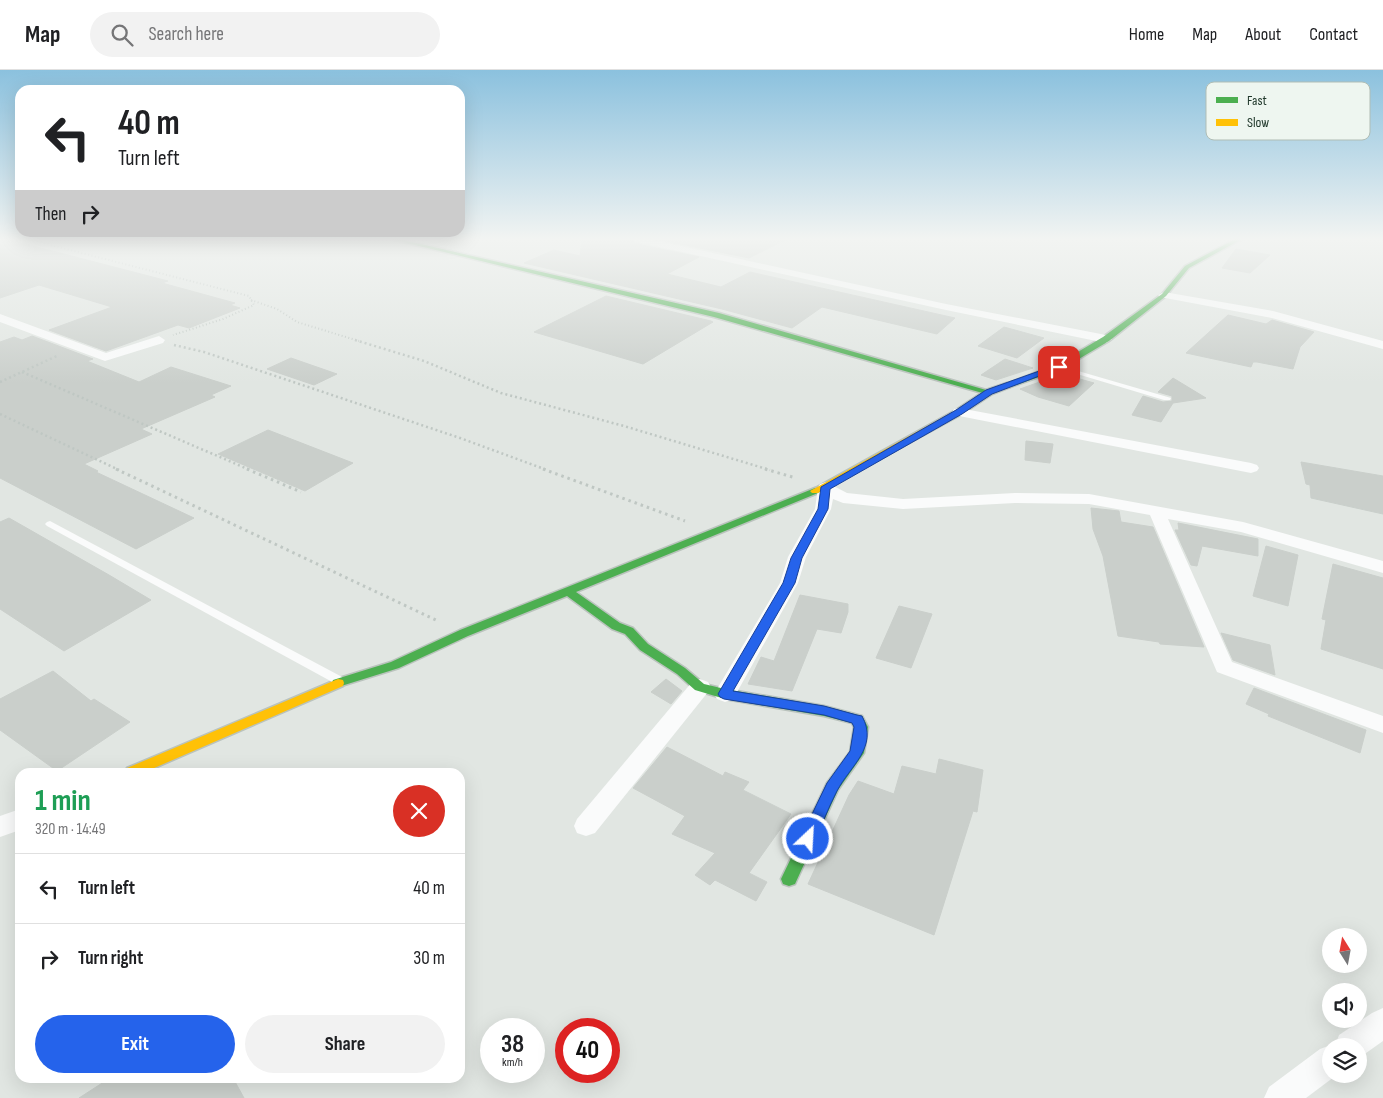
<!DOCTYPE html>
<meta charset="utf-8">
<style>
:root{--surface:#fff;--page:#f2f2f2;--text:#202124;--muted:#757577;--line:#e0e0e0;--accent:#2563eb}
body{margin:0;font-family:"Sofia Sans Condensed",sans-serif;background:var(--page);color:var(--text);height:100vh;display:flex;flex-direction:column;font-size:19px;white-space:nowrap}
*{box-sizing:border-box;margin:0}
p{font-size:16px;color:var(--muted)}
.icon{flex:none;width:28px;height:28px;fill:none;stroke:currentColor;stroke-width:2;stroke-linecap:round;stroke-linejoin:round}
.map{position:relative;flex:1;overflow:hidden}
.details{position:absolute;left:15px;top:698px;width:450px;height:315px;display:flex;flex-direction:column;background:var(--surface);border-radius:15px;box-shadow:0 5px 20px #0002}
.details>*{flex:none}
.top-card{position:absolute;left:15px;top:15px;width:450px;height:152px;border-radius:15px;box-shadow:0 5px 20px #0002;background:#fff;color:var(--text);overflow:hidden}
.needle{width:32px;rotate:349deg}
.tools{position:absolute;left:1322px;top:858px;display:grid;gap:10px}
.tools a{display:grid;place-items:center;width:45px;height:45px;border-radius:50%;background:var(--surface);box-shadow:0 5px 20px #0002;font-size:25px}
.speed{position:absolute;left:480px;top:948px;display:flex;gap:10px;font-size:25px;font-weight:700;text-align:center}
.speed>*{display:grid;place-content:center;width:65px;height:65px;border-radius:50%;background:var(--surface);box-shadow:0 5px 20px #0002;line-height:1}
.speed small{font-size:12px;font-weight:400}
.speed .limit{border:8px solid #d22;background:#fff;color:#111}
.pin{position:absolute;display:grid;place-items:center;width:42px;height:42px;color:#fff;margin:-21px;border-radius:10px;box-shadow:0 2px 8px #0006}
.me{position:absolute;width:55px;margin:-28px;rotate:25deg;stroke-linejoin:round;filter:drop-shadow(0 0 4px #0008)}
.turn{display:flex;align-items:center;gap:18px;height:105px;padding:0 20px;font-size:22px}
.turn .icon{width:65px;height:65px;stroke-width:2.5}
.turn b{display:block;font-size:35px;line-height:42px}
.then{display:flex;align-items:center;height:48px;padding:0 20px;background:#0003;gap:10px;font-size:19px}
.round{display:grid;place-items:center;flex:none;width:52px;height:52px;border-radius:26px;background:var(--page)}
.headline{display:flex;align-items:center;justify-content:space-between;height:85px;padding:0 20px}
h1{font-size:30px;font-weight:700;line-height:38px;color:#1e9e55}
.cta{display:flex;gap:10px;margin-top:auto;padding:10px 20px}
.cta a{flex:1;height:58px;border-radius:30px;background:var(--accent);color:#fff;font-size:20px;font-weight:700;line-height:58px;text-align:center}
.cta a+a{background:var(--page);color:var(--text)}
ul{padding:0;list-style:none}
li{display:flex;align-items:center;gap:15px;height:70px;padding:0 20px;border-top:1px solid var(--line)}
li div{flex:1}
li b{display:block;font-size:19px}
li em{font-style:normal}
header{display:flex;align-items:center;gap:30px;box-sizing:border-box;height:70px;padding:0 25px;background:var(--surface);border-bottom:1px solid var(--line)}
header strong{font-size:24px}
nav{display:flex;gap:28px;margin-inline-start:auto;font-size:18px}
.search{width:350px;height:45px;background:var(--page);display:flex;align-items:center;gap:12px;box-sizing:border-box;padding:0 18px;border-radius:28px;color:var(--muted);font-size:19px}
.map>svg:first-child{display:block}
.building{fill:#cacfcb;stroke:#cacfcb}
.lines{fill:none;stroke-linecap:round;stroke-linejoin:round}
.fast-casing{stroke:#bac3bd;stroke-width:3}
.slow-casing{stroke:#bac3bd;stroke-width:3}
.path-far2{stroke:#bfc7c3;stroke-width:2;stroke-dasharray:1 2.5;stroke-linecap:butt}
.path-far1{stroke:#bfc7c3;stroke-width:2.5;stroke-dasharray:2 3;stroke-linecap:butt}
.path{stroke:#bfc7c3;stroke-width:3;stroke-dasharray:2.5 4;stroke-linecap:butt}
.lane{fill:#fafbfb;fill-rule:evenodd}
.street{fill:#fafbfb;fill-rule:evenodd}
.fast{fill:#4caf50;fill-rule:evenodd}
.slow{fill:#ffc107;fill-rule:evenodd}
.route{fill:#2563eb;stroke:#184099}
.key{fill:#eef6f0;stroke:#b0bdb5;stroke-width:1}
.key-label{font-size:14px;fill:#20382b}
</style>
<header>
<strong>Map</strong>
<div class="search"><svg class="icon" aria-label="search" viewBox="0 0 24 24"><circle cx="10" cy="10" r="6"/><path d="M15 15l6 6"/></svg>Search here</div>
<nav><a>Home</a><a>Map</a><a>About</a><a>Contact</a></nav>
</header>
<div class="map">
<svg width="1383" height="1028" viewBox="0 0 1383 1028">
<rect width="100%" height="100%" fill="#e1e6e2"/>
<!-- building -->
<g class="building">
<polygon points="0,169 6,169 168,211 162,213 235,233 230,235 240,238 189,258 178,255 106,281 49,260 112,237 39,215 0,228"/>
<polygon points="582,169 630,169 637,174 699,187 667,204 721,217 750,202 955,248 937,264 822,237 792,258 722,239 524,193 554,180 580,186"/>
<polygon points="656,169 787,169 749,188"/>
<polygon points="1236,179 1270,185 1250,203 1222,198"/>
<polygon points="606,226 711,251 713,252 643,294 534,262"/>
<polygon points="1228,245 1266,254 1272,250 1314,262 1300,277 1293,299 1257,292 1253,292 1251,297 1186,283"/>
<polygon points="1004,257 1044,268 1017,288 978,276"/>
<polygon points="32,266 93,289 87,291 139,312 171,297 231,316 211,325 215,327 141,359 152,364 84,394 98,401 96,402 194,448 136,479 0,408 0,272 14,267 22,270"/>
<polygon points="291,288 337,304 314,315 267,299"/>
<polygon points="1005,289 1033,298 996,310 981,305"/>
<polygon points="1062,304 1094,313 1069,336 1038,327 1020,319"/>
<polygon points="1173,308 1206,328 1173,333 1161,352 1132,345 1143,326 1163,332 1172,331 1172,326 1158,322"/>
<polygon points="268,360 353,393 305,421 218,384"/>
<polygon points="1026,371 1053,374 1050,393 1025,390"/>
<polygon points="1301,392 1383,406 1383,444 1311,428 1310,415 1306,414"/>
<polygon points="1091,438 1119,441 1121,452 1153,457 1204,577 1160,574 1159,572 1118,566 1103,486 1093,459"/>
<polygon points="9,448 109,505 151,530 64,581 0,539 0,452"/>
<polygon points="1178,453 1258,469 1258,486 1202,476 1197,496 1191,495 1175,460 1179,460"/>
<polygon points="1266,476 1298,485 1288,536 1253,526"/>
<polygon points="1333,494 1383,508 1383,599 1321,579 1326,550 1322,549"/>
<polygon points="800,525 848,534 848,542 841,563 817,559 792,621 748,614 761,587 774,591"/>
<polygon points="899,536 932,544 911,598 876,588"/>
<polygon points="1221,563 1270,575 1275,605 1233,590"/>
<polygon points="53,601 91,631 94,629 130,652 57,701 0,660 0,629"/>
<polygon points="666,609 682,621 671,634 651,622"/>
<polygon points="1254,618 1366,660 1360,683 1268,646 1269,644 1246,634"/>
<polygon points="667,677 723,706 725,702 749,712 743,720 791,744 749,803 767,812 756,831 715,810 710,815 695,805 715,783 672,764 685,746 633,718"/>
<polygon points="939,689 983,700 977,742 973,741 934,865 808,814 849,725 858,711 894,724 902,696 936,704"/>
<polygon points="110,1008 233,1008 244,1028 79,1028"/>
</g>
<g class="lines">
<defs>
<g id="fast">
<polygon points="390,169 399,169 719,243 993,322 989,324 986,324 714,247"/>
<polygon points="1235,169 1242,169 1189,198 1166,226 1109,271 1062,299 1010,317 1003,315 1056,295 1103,267 1162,224 1185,196"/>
<polygon points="815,418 818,419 820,421 818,423 576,522 620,553 633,558 648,574 685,598 704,614 725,619 824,636 862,646 868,657 864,683 838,720 795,814 789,816 783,814 781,809 827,713 850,682 854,657 852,653 824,646 725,629 695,620 677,604 640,580 625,564 612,559 567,526 468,566 399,598 338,617 333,616 332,613 333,610 391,592 460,560"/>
</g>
<g id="slow">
<polygon points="1007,313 1011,315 1010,317 992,324 962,344 818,423 812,423 810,421 956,340 986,320"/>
<polygon points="338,609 343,610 344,613 343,616 145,702 125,702 127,698"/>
</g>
</defs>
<!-- fast casing -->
<use href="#fast" class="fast-casing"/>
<!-- slow casing -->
<use href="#slow" class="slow-casing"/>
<!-- path-far2 -->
<g class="path-far2">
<polyline points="27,169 249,226 254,235 223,249 173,265"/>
<polyline points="251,230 277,239 297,252 359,271"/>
</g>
<!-- path-far1 -->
<g class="path-far1">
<polyline points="355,270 424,291 501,323 624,356 770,400"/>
<polyline points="174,275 204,282 460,368 547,400"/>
<polyline points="22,302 250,400"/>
<polyline points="0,312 59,285"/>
<polyline points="0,344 119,400"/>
</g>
<!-- path -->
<g class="path">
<polyline points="116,399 438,551"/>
<polyline points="247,399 301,422"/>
<polyline points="543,399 685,451"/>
<polyline points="765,399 796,408"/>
</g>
<!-- lane -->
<g class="lane">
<polygon points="1057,296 1061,296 1171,328 1170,330 1164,330 1057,298"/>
<polygon points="50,451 344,608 346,611 344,614 336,614 47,456 45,454 47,452"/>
</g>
<!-- street -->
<g class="street">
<polygon points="632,169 649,169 946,234 1106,265 1112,269 1106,273 946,240 637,172"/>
<polygon points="1164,222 1273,241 1383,271 1383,279 1272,248 1160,227 1158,225"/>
<polygon points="0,244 106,283 159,266 165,270 163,273 105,291 0,252"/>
<polygon points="959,338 1251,393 1257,395 1259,398 1257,401 1251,403 954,345 952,342 954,339"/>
<polygon points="826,412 847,423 903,429 1015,423 1089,424 1243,452 1383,491 1383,503 1241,462 1168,449 1232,592 1383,646 1383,663 1217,602 1150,445 1089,434 1015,433 903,439 843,433 833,429 831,439 806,487 798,513 736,624 733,629 725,632 717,629 714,624 780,513 788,487 815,439 818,417 820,414"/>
<polygon points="700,609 708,612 711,617 708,622 595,763 586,766 577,763 574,756 577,749 692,612"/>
<polygon points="20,739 20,760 0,767 0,746"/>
<polygon points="1383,938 1383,971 1359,988 1359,976 1331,976 1331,1004 1338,1004 1306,1028 1264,1028 1269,1017 1320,979 1331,975 1335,976 1339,965 1372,943"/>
</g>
<!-- fast -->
<use href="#fast" class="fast"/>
<!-- slow -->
<use href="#slow" class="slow"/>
</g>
<!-- sky -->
<linearGradient id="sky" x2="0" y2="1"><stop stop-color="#8bc1de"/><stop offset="0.54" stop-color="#f2f4f2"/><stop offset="1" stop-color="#f2f4f2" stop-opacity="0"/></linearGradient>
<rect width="1383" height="313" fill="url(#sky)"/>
<!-- route -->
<path class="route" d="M1056 295 1063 297 992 324 962 344 830 419 828 439 802 488 795 513 733 621 824 636 857 645 862 646C879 677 850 696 837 721 828 738 822 756 813 773L808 775 802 773 800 769 827 713 850 681 854 657 852 653 824 645 724 629 720 627 718 624 783 513 791 488 818 439 821 417 956 340 986 320Z"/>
<!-- legend -->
<rect x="1206" y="12" width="164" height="58" rx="8" class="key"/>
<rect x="1216" y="27" width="22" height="6" fill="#4caf50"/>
<rect x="1216" y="49" width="22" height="7" fill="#ffc107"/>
<g class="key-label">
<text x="1247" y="35">Fast</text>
<text x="1247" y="57">Slow</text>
</g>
</svg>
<div class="tools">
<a><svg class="needle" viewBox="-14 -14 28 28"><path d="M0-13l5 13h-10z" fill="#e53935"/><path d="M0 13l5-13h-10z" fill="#757577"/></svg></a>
<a><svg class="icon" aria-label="sound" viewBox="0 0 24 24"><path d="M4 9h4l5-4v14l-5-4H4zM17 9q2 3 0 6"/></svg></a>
<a><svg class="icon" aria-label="layers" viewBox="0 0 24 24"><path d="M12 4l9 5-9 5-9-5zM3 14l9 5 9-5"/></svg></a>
</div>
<div class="speed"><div>38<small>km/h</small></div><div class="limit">40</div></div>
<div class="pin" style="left:1059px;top:297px;background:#d93025"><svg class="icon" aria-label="arrive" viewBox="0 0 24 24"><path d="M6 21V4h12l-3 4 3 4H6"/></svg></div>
<svg class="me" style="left:808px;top:769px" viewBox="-20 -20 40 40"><circle r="17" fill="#2563eb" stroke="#fff" stroke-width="3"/><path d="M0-11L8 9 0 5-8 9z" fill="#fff"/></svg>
<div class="top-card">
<div class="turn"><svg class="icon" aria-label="left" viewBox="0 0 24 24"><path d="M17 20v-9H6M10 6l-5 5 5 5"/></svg><div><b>40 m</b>Turn left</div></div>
<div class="then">Then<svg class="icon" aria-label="right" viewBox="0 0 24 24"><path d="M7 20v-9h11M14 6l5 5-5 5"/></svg></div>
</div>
<section class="details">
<div class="headline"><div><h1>1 min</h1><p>320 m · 14:49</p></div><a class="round" style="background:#d93025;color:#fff"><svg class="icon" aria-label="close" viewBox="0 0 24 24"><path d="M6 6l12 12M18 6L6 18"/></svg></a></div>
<ul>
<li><svg class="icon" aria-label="left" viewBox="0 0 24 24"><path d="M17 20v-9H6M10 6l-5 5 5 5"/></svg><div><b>Turn left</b></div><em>40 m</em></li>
<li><svg class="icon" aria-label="right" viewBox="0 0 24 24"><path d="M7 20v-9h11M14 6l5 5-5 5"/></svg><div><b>Turn right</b></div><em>30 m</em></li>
</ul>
<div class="cta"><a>Exit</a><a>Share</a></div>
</section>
</div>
